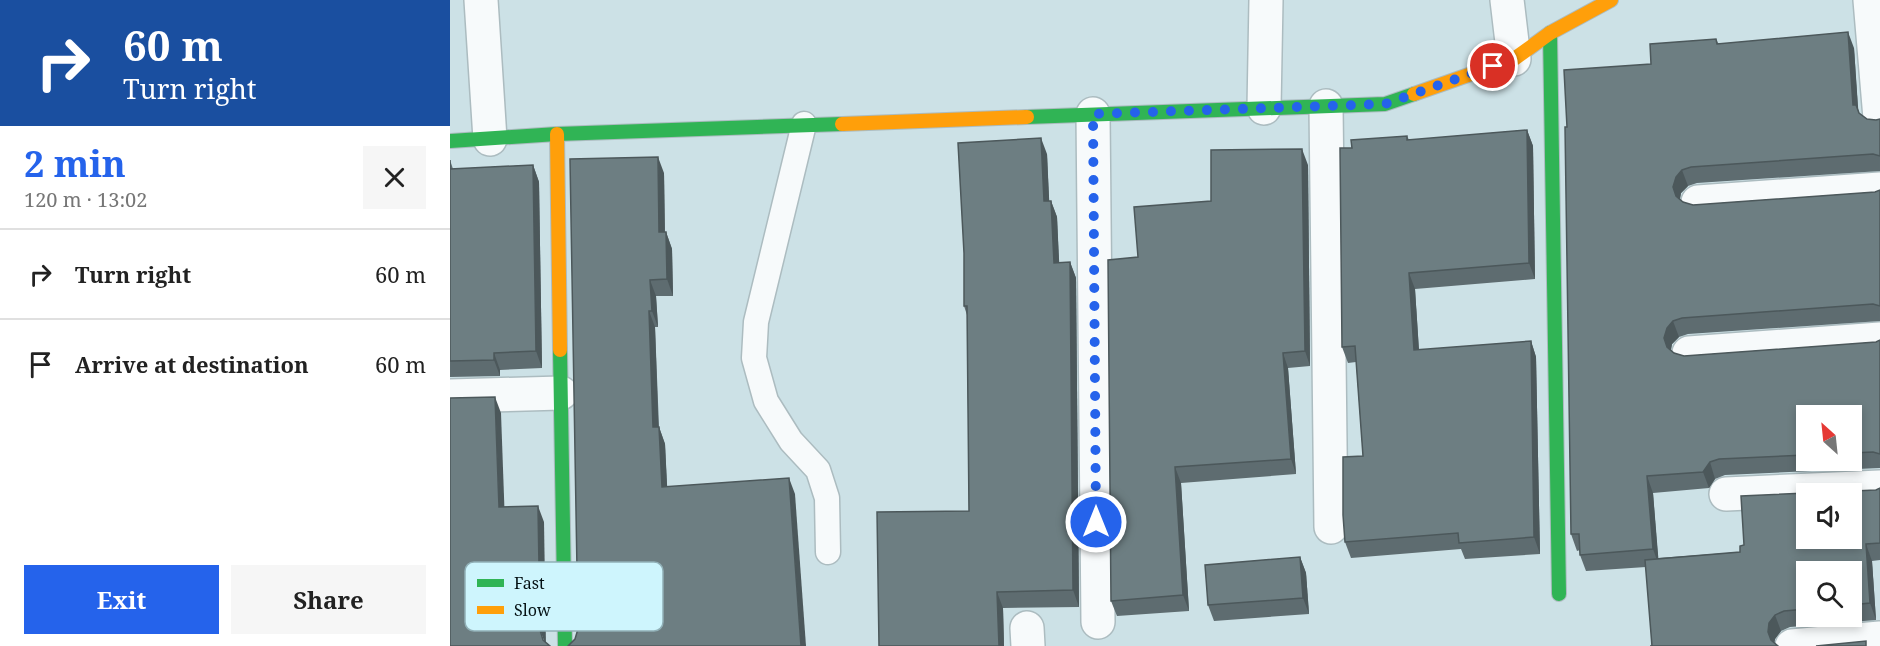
<!DOCTYPE html>
<meta charset="utf-8">
<style>
:root{--surface:#fff;--page:#f6f6f6;--text:#222;--muted:#767676;--line:#e0e0e0;--accent:#2563eb}
body{margin:0;font-family:"Noto Serif",serif;background:var(--page);color:var(--text);height:100vh;display:flex;flex-direction:column;font-size:22px;white-space:nowrap}
*{box-sizing:border-box;margin:0}
p{font-size:20px;color:var(--muted)}
.icon{flex:none;width:33px;height:33px;fill:none;stroke:currentColor;stroke-width:2;stroke-linecap:round;stroke-linejoin:round}
.map{position:relative;flex:1;overflow:hidden}
.drawer{display:flex;flex-direction:column;background:var(--surface);width:450px}
.drawer>*{flex:none}
.banner{background:#1a4fa0;color:#fff;overflow:hidden}
.needle{width:39px;rotate:333deg}
.fabs{position:absolute;left:1346px;top:405px;display:grid;gap:12px}
.fabs a{display:grid;place-items:center;width:66px;height:66px;border-radius:0px;background:var(--surface);box-shadow:0 3px 9px #0003;font-size:30px}
.pin{position:absolute;display:grid;place-items:center;width:51px;height:51px;color:#fff;margin:-26px;border:3px solid #fff;border-radius:50%;box-shadow:0 2px 6px #0007}
.me{position:absolute;width:66px;margin:-33px;rotate:0deg;stroke-linejoin:round;filter:drop-shadow(0 0 4px #0008)}
.turn{display:flex;align-items:center;gap:21px;height:126px;padding:0 24px;font-size:27px}
.turn .icon{width:78px;height:78px;stroke-width:2.5}
.turn b{display:block;font-size:42px;line-height:51px}
.round{display:grid;place-items:center;flex:none;width:63px;height:63px;border-radius:0px;background:var(--page)}
.summary{display:flex;align-items:center;justify-content:space-between;height:102px;padding:0 24px}
h1{font-size:36px;font-weight:700;line-height:45px;color:var(--accent)}
.action{display:flex;gap:12px;margin-top:auto;padding:12px 24px}
.action a{flex:1;height:69px;border-radius:0px;background:var(--accent);color:#fff;font-size:24px;font-weight:700;line-height:69px;text-align:center}
.action a+a{background:var(--page);color:var(--text)}
ul{padding:0;list-style:none}
li{display:flex;align-items:center;gap:18px;height:90px;padding:0 24px;border-top:2px solid var(--line)}
li div{flex:1}
li b{display:block;font-size:22px}
li em{font-style:normal}
main{display:flex;flex:1;min-height:0}
.map>svg:first-child{display:block}
.lines{fill:none;stroke-linecap:round;stroke-linejoin:round}
.lane-casing{stroke:#acbcc0;stroke-width:27}
.street-casing{stroke:#acbcc0;stroke-width:36}
.fast-casing{stroke:#acbcc0;stroke-width:16}
.slow-casing{stroke:#acbcc0;stroke-width:16}
.lane{stroke:#f7fafb;stroke-width:24}
.street{stroke:#f7fafb;stroke-width:33}
.fast{stroke:#30b455;stroke-width:14}
.slow{stroke:#ff9f0a;stroke-width:14}
.wall{fill:#5e6c70;fill-rule:evenodd}
.shaded-wall{fill:#4c585b}
.building{fill:#6d7e82;stroke:#4c585b;stroke-width:1.5;fill-rule:evenodd}
.route{stroke:#2563eb;stroke-width:10;stroke-dasharray:0 18}
.key{fill:#cef5fd;stroke:#91b0b7;stroke-width:1.5}
.key-label{font-size:16px;fill:#041013}
</style>
<main>
<section class="drawer">
<div class="banner">
<div class="turn"><svg class="icon" aria-label="right" viewBox="0 0 24 24"><path d="M7 20v-9h11M14 6l5 5-5 5"/></svg><div><b>60 m</b>Turn right</div></div>
</div>
<div class="summary"><div><h1>2 min</h1><p>120 m · 13:02</p></div><a class="round"><svg class="icon" aria-label="close" viewBox="0 0 24 24"><path d="M6 6l12 12M18 6L6 18"/></svg></a></div>
<ul>
<li><svg class="icon" aria-label="right" viewBox="0 0 24 24"><path d="M7 20v-9h11M14 6l5 5-5 5"/></svg><div><b>Turn right</b></div><em>60 m</em></li>
<li><svg class="icon" aria-label="arrive" viewBox="0 0 24 24"><path d="M6 21V4h12l-3 4 3 4H6"/></svg><div><b>Arrive at destination</b></div><em>60 m</em></li>
</ul>
<div class="action"><a>Exit</a><a>Share</a></div>
</section>
<div class="map">
<svg width="1430" height="646" viewBox="0 0 1430 646">
<rect width="100%" height="100%" fill="#cce1e6"/>
<g class="lines">
<defs>
<polyline id="lane" points="354,124 306,322 304,358 316,401 341,441 368,470 377,498 378,552"/>
<g id="street">
<polyline points="31,0 40,139"/>
<polyline points="1057,0 1064,59"/>
<polyline points="1420,0 1430,118"/>
<polyline points="876,106 881,527"/>
<polyline points="814,108 816,0"/>
<polyline points="643,114 648,622"/>
<polyline points="1248,202 1430,189"/>
<polyline points="1239,353 1430,339"/>
<polyline points="0,396 111,393"/>
<polyline points="1276,494 1430,487"/>
<polyline points="577,628 578,646"/>
<polyline points="1342,646 1430,638"/>
</g>
<g id="fast">
<polyline points="1100,33 1109,594"/>
<polyline points="577,117 935,104 964,94"/>
<polyline points="0,141 107,134 392,124"/>
<polyline points="110,350 115,646"/>
</g>
<g id="slow">
<polyline points="964,94 1064,59 1100,33 1161,0"/>
<polyline points="392,124 577,117"/>
<polyline points="107,134 110,350"/>
</g>
</defs>
<!-- lane casing -->
<use href="#lane" class="lane-casing"/>
<!-- street casing -->
<use href="#street" class="street-casing"/>
<!-- fast casing -->
<use href="#fast" class="fast-casing"/>
<!-- slow casing -->
<use href="#slow" class="slow-casing"/>
<!-- lane -->
<use href="#lane" class="lane"/>
<!-- street -->
<use href="#street" class="street"/>
<!-- fast -->
<use href="#fast" class="fast"/>
<!-- slow -->
<use href="#slow" class="slow"/>
</g>
<!-- wall -->
<g class="wall">
<path d="M1266 39 1268 43 1404 48 1408 110 1409 113 1417 119 1426 120 1430 119V171L1247 183 1238 186 1231 193 1230 199 1233 202 1243 205 1425 192 1430 190V321L1238 334 1229 337 1222 344 1221 350 1224 353 1234 356 1426 342 1430 340V468L1275 475 1265 479 1259 488 1203 493 1208 558 1290 552 1294 545 1430 488V560L1422 561 1426 620 1340 627 1331 631 1325 639 1324 643 1202 646 1196 567 1136 571 1130 555V550L1127 551 1121 534 1117 127ZM1356 416H1401V460H1356ZM1356 572H1401V616H1356Z"/>
<polygon points="1077,130 1083,146 1085,279 965,289 969,350 1081,341 1086,357 1090,554 1015,559 1011,549 901,558 895,542 913,456 906,362 898,363 892,347 902,148 957,136 959,140"/>
<polygon points="597,154 599,201 601,201 607,217 609,263 620,262 626,278 629,607 553,608 554,646 519,511 517,315 514,306"/>
<polygon points="0,160 3,169 83,165 89,182 92,368 50,370 50,376 0,377"/>
<polygon points="858,165 860,366 838,368 846,474 731,483 739,611 667,616 661,601 688,257"/>
<polygon points="214,173 215,232 216,232 222,249 223,296 206,296 208,327 205,327 209,427 215,444 217,487 345,494 125,639 128,629"/>
<polygon points="850,557 856,573 859,614 764,621 758,605"/>
</g>
<!-- shaded-wall -->
<g class="shaded-wall">
<polygon points="1398,32 1404,48 1409,121 1403,105"/>
<polygon points="1077,130 1083,146 1085,279 1079,263"/>
<polygon points="591,138 597,154 600,218 594,201"/>
<polygon points="852,149 858,165 860,366 855,351"/>
<polygon points="208,157 214,173 215,249 209,232"/>
<polygon points="83,165 89,182 92,368 86,351"/>
<polygon points="1232,170 1238,186 1231,193 1229,203 1232,212 1223,187 1226,177"/>
<polygon points="601,201 607,217 610,280 604,263"/>
<polygon points="216,232 222,249 223,296 217,279"/>
<polygon points="620,262 626,278 629,607 623,590"/>
<polygon points="959,273 965,289 970,367 964,350"/>
<polygon points="200,280 206,296 208,327 202,311"/>
<polygon points="199,311 205,327 209,444 203,427"/>
<polygon points="1223,321 1229,337 1222,344 1220,354 1214,338 1217,328"/>
<polygon points="1081,341 1086,357 1090,554 1084,537"/>
<polygon points="44,353 50,370 50,376 44,360"/>
<polygon points="833,353 838,368 846,474 841,459"/>
<polygon points="45,397 51,413 55,524 49,507"/>
<polygon points="209,427 215,444 218,504 212,487"/>
<polygon points="1260,462 1265,479 1259,488 1253,472"/>
<polygon points="725,467 731,483 739,611 733,595"/>
<polygon points="1197,476 1203,493 1209,566 1203,549"/>
<polygon points="339,478 345,494 356,646 351,646"/>
<polygon points="88,506 94,522 96,646 90,630"/>
<polygon points="1416,544 1422,561 1426,620 1420,603"/>
<polygon points="850,557 856,573 859,614 853,598"/>
<polygon points="547,592 553,608 554,646 549,646"/>
<polygon points="1325,615 1331,631 1325,639 1324,646 1323,646 1318,632 1319,623"/>
</g>
<!-- building -->
<g class="building">
<polygon points="1398,32 1403,105 1406,105 1409,113 1417,119 1426,120 1430,119 1430,156 1423,154 1241,167 1232,170 1226,177 1223,187 1226,196 1233,202 1243,205 1425,192 1430,190 1430,306 1423,304 1232,318 1223,321 1217,328 1214,338 1217,347 1224,353 1234,356 1426,342 1430,340 1430,454 1423,452 1401,453 1401,416 1356,416 1356,455 1269,459 1260,462 1253,472 1197,476 1203,549 1130,555 1129,534 1121,534 1115,127 1117,127 1114,70 1201,64 1200,44 1266,39 1267,44"/>
<polygon points="1077,130 1079,263 959,273 964,350 1081,341 1084,537 1009,543 1008,533 895,542 893,515 893,457 913,456 905,346 892,347 890,148 902,148 901,140 957,136 957,140"/>
<polygon points="591,138 594,201 601,201 604,263 620,262 623,590 547,592 549,646 429,646 427,512 519,511 517,306 514,306 514,253 508,143"/>
<polygon points="852,149 855,351 833,353 841,459 725,467 733,595 661,601 658,260 688,257 684,207 761,201 761,150"/>
<polygon points="208,157 209,232 216,232 217,279 200,280 202,311 199,311 203,427 209,427 212,487 339,478 351,646 118,646 125,639 128,629 120,159"/>
<polygon points="0,160 0,169 83,165 86,351 44,353 44,360 0,361"/>
<polygon points="45,397 49,507 88,506 90,630 93,640 100,646 0,646 0,398"/>
<path d="M1430 488V543L1416 544 1420 603 1401 605V572H1356V609L1334 611 1325 615 1319 623 1318 632 1321 640 1328 646H1200H1202L1195 560 1290 552V546L1294 545 1291 496 1426 490ZM1356 494H1401V538H1356Z"/>
<polygon points="850,557 853,598 758,605 755,565"/>
<polygon points="1416,641 1416,646 1366,646"/>
</g>
<g class="lines">
<!-- route -->
<polyline class="route" points="646,522 643,114 935,104 1043,66"/>
</g>
<!-- legend -->
<rect x="15" y="562" width="198" height="69" rx="9" class="key"/>
<rect x="27" y="579" width="27" height="8" fill="#30b455"/>
<rect x="27" y="606" width="27" height="8" fill="#ff9f0a"/>
<g class="key-label">
<text x="64" y="589">Fast</text>
<text x="64" y="616">Slow</text>
</g>
</svg>
<div class="fabs">
<a><svg class="needle" viewBox="-14 -14 28 28"><path d="M0-13l5 13h-10z" fill="#e53935"/><path d="M0 13l5-13h-10z" fill="#767676"/></svg></a>
<a><svg class="icon" aria-label="sound" viewBox="0 0 24 24"><path d="M4 9h4l5-4v14l-5-4H4zM17 9q2 3 0 6"/></svg></a>
<a><svg class="icon" aria-label="search" viewBox="0 0 24 24"><circle cx="10" cy="10" r="6"/><path d="M15 15l6 6"/></svg></a>
</div>
<div class="pin" style="left:1043px;top:66px;background:#d93025"><svg class="icon" aria-label="arrive" viewBox="0 0 24 24"><path d="M6 21V4h12l-3 4 3 4H6"/></svg></div>
<svg class="me" style="left:646px;top:522px" viewBox="-20 -20 40 40"><circle r="17" fill="#2563eb" stroke="#fff" stroke-width="3"/><path d="M0-11L8 9 0 5-8 9z" fill="#fff"/></svg>
</div>
</main>
